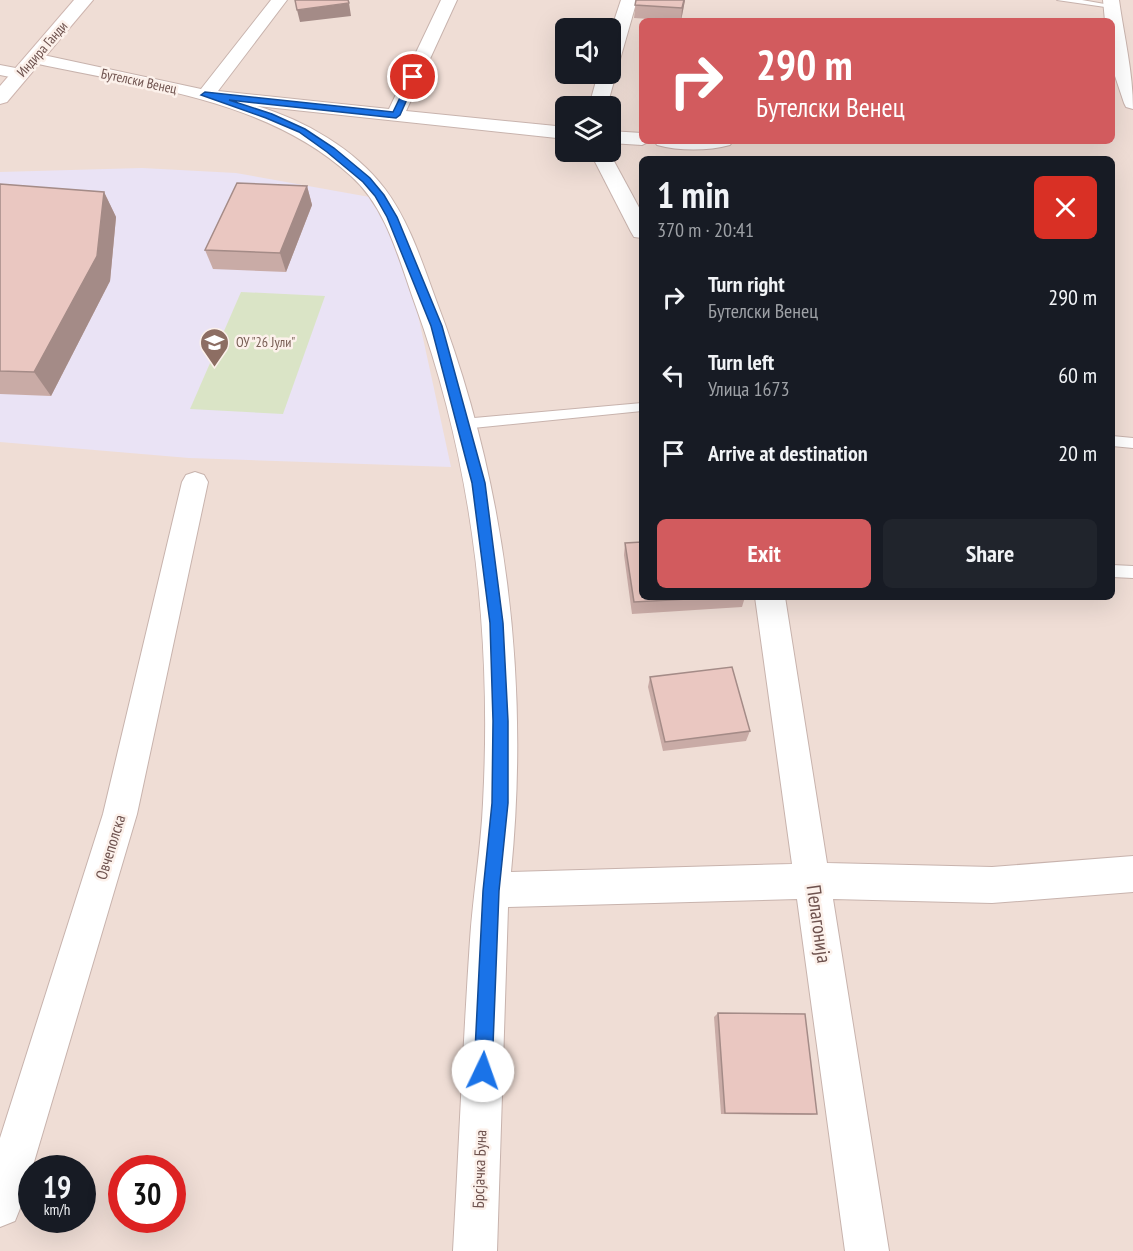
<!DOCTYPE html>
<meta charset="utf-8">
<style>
:root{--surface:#171b24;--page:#20242c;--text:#f1f3f6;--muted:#9ea1a6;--accent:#d25b5e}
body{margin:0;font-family:"PT Sans Narrow",sans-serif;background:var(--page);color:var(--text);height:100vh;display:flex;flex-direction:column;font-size:22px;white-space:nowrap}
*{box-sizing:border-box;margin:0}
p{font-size:20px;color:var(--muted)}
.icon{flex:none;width:33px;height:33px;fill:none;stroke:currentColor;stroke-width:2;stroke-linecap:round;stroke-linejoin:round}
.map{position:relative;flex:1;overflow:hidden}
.details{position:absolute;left:639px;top:156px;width:476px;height:444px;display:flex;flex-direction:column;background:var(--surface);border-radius:9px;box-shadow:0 6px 24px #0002}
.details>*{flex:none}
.top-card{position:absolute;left:639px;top:18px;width:476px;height:126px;border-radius:9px;box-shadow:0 6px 24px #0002;background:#d25b5e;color:#fff;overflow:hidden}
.tools{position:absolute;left:555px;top:18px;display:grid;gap:12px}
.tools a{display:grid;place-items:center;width:66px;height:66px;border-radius:9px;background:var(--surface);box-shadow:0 6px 24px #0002;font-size:30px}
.speed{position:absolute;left:18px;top:1155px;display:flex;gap:12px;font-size:30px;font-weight:700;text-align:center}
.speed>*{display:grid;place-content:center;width:78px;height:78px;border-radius:50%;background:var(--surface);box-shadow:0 6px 24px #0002;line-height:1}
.speed small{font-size:15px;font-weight:400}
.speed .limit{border:9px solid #d22;background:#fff;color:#111}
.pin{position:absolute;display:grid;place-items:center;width:51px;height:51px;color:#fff;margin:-26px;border:3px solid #fff;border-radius:50%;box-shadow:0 2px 6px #0007}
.me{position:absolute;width:66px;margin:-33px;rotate:3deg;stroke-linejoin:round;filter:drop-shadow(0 0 4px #0008)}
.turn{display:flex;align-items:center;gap:21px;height:126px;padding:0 18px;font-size:27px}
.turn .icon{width:78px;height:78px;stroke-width:2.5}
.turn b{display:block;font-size:42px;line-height:51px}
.round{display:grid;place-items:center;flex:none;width:63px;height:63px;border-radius:9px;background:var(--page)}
.summary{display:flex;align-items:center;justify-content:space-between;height:102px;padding:0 18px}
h1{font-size:36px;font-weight:600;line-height:45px}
.cta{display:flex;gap:12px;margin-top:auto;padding:12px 18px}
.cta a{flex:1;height:69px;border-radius:9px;background:var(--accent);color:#fff;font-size:24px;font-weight:600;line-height:69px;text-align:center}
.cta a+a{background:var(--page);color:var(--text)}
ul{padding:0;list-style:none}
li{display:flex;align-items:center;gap:18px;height:78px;padding:0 18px}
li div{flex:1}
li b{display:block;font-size:22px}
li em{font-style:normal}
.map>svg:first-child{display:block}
.residential{fill:#efddd5;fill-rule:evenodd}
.education{fill:#eae3f5}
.green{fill:#dae4c6}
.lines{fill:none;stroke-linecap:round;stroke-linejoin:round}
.lane-casing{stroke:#c8b3ad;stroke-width:2}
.street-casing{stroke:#c8b3ad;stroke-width:2}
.secondary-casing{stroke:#cdb4ae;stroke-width:2}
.lane{fill:#fff;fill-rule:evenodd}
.street{fill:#fff;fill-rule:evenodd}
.secondary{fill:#fff;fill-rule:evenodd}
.wall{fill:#c9aba6}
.shaded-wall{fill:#a48b87}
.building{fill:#eac7c1;stroke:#a48b87;stroke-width:1.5}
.route{fill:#1a73e8;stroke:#114b97;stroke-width:1.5}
.labels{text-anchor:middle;stroke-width:5;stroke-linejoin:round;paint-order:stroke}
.far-street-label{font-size:14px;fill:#6e524e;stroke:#fcf1eb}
.far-education-label{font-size:14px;fill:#785e54;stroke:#fcf1eb;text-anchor:start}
.street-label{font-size:16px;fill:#6e524e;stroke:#fcf1eb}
.near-street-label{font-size:20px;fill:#6e524e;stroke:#fcf1eb}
</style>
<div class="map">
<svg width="1133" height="1251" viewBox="0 0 1133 1251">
<rect width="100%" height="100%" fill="#f9ede6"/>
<!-- residential -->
<path class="residential" d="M0 0H1133V1251H0ZM642 21H1112V141H642ZM566 28H610V74H566ZM566 106H610V152H566ZM642 159H1112V597H642ZM32 1168H82V1220H32ZM122 1168H172V1220H122Z"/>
<!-- education -->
<polygon class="education" points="142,168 236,173 375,198 413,292 451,467 189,458 0,442 0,172"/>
<!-- green -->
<polygon class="green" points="241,292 325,296 283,414 190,409"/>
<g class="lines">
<defs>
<g id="lane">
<polygon points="1057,0 1082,0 1116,6 1112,8"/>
<polygon points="642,403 642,411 463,429 457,424 463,419"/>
<polygon points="1112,436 1133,438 1133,448 1112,446"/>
<polygon points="1112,565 1133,566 1133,578 1112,577"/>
</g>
<g id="street">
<path d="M271 0H287L218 91 389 109 441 0H457L406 111 566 127V139L257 106C304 120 355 149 385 189 409 221 422 262 436 300 506 481 530 679 511 872L792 864 755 597H785L827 863 992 867 1133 856V892L992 903 833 899 889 1251H845L797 899 508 907 497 1251H453C459 1147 463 1043 470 940 473 894 481 849 483 803 492 634 473 463 415 304 399 260 387 208 351 176 266 98 141 87 34 63L28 62 25 58 28 54 34 53 201 89Z"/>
<polygon points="621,0 637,0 619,63 616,67 610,68 610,33"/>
<path d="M1103 0H1119C1124 36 1133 72 1133 109L1126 107 1124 103 1112 67V21H1105Z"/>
<polygon points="0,65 26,70 29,74 26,78 20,79 0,75"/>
<polygon points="610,70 616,74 607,106 589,106 598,74 610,74"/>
<polygon points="610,131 642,133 642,141 650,141 642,145 610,143"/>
<path d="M654 141H733L730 145C708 151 679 151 657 145Z"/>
<polygon points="590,152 609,152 642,213 642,238 634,237 631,232"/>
<polygon points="195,472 204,475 208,482 137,814 21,1206 15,1221 0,1227 0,1138 103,814 182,482 186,475"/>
</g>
<polygon id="secondary" points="74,0 93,0 7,102 0,104 0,86"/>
</defs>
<!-- lane casing -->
<use href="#lane" class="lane-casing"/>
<!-- street casing -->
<use href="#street" class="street-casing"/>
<!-- secondary casing -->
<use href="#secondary" class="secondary-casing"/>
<!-- lane -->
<use href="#lane" class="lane"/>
<!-- street -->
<use href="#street" class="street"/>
<!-- secondary -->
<use href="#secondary" class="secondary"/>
</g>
<!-- wall -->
<g class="wall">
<polygon points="636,0 685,0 681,21 634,18"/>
<polygon points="0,184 104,192 116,217 110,281 51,396 0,394"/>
<polygon points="307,186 312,205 286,272 213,269 205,250"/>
<polygon points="625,543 642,597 745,597 742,607 632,614 624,555"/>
<polygon points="650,677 750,731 746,741 663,751 648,687"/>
<polygon points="718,1013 817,1114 811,1115 721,1114 714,1017"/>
</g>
<!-- shaded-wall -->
<g class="shaded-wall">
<polygon points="684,0 685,0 681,21 682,8"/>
<polygon points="349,3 351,16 300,22 297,10"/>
<polygon points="307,186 312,205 286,272 280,253"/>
<polygon points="104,192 116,217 110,281 51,396 34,372"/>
</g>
<!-- building -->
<g class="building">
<polygon points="295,0 348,0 349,3 297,10"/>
<polygon points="636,0 684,0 682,8 635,5"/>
<polygon points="237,183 307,186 280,253 205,250"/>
<polygon points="0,184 104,192 97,256 34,372 0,371"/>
<polygon points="642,542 642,597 724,597 634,602 625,543"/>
<polygon points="732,667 750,731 665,742 650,677"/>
<polygon points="718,1013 805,1014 817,1114 725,1113"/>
</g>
<!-- route -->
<polygon class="route" points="411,75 417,77 400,115 396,118 229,100 272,114 305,129 334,148 370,178 384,195 397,217 442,326 485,483 503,623 508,721 508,803 499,891 492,1071 490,1077 483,1080 477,1077 474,1071 483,891 492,803 493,721 490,623 472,483 431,326 387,217 375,196 363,182 327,152 299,132 266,118 201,95 205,92 393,112"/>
<!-- icons -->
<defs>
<symbol id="school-pin" viewBox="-11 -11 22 30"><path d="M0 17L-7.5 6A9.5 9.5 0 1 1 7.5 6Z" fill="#8d6e63" stroke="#fcf1eb"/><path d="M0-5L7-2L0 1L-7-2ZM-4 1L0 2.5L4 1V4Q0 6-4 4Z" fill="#fff"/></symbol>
</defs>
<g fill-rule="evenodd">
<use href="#school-pin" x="198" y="326" width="33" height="45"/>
</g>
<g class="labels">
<!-- far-street labels -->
<g class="far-street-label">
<text transform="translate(42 49) rotate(-49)" y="5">Индира Ганди</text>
<text transform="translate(139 81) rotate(12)" y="5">Бутелски Венец</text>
</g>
<!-- far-education labels -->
<g class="far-education-label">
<text x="236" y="347">ОУ "26 Јули"</text>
</g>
<!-- street labels -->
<g class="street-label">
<text transform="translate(110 847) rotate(-73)" y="6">Овчеполска</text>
<text transform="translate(479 1169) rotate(-88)" y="6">Брсјачка Буна</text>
</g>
<!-- near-street labels -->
<g class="near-street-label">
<text transform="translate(819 924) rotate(82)" y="7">Пелагонија</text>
</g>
</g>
</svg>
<div class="tools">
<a><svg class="icon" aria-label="sound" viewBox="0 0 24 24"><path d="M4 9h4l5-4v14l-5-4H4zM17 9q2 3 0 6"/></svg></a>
<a><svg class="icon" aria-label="layers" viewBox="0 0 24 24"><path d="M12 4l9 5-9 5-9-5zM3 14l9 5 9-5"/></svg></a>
</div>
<div class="speed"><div>19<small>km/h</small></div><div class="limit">30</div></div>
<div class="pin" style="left:413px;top:77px;background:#d93025"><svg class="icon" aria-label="arrive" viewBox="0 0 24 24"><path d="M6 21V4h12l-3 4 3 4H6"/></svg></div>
<svg class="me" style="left:483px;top:1071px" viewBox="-20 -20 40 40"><circle r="19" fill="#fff"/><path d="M0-13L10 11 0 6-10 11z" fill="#1a73e8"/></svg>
<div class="top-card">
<div class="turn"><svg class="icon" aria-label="right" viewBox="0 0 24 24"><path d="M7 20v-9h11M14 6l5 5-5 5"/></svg><div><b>290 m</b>Бутелски Венец</div></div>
</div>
<section class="details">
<div class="summary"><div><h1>1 min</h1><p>370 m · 20:41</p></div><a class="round" style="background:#d93025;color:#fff"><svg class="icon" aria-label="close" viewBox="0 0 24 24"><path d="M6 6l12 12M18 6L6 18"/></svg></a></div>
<ul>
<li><svg class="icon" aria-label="right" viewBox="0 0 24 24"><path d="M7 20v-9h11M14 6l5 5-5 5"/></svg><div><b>Turn right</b><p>Бутелски Венец</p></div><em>290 m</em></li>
<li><svg class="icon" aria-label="left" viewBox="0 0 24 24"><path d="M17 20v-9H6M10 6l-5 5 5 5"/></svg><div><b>Turn left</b><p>Улица 1673</p></div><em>60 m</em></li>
<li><svg class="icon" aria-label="arrive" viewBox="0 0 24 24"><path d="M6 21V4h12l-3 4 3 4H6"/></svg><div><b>Arrive at destination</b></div><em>20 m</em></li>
</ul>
<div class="cta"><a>Exit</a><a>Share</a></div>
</section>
</div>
